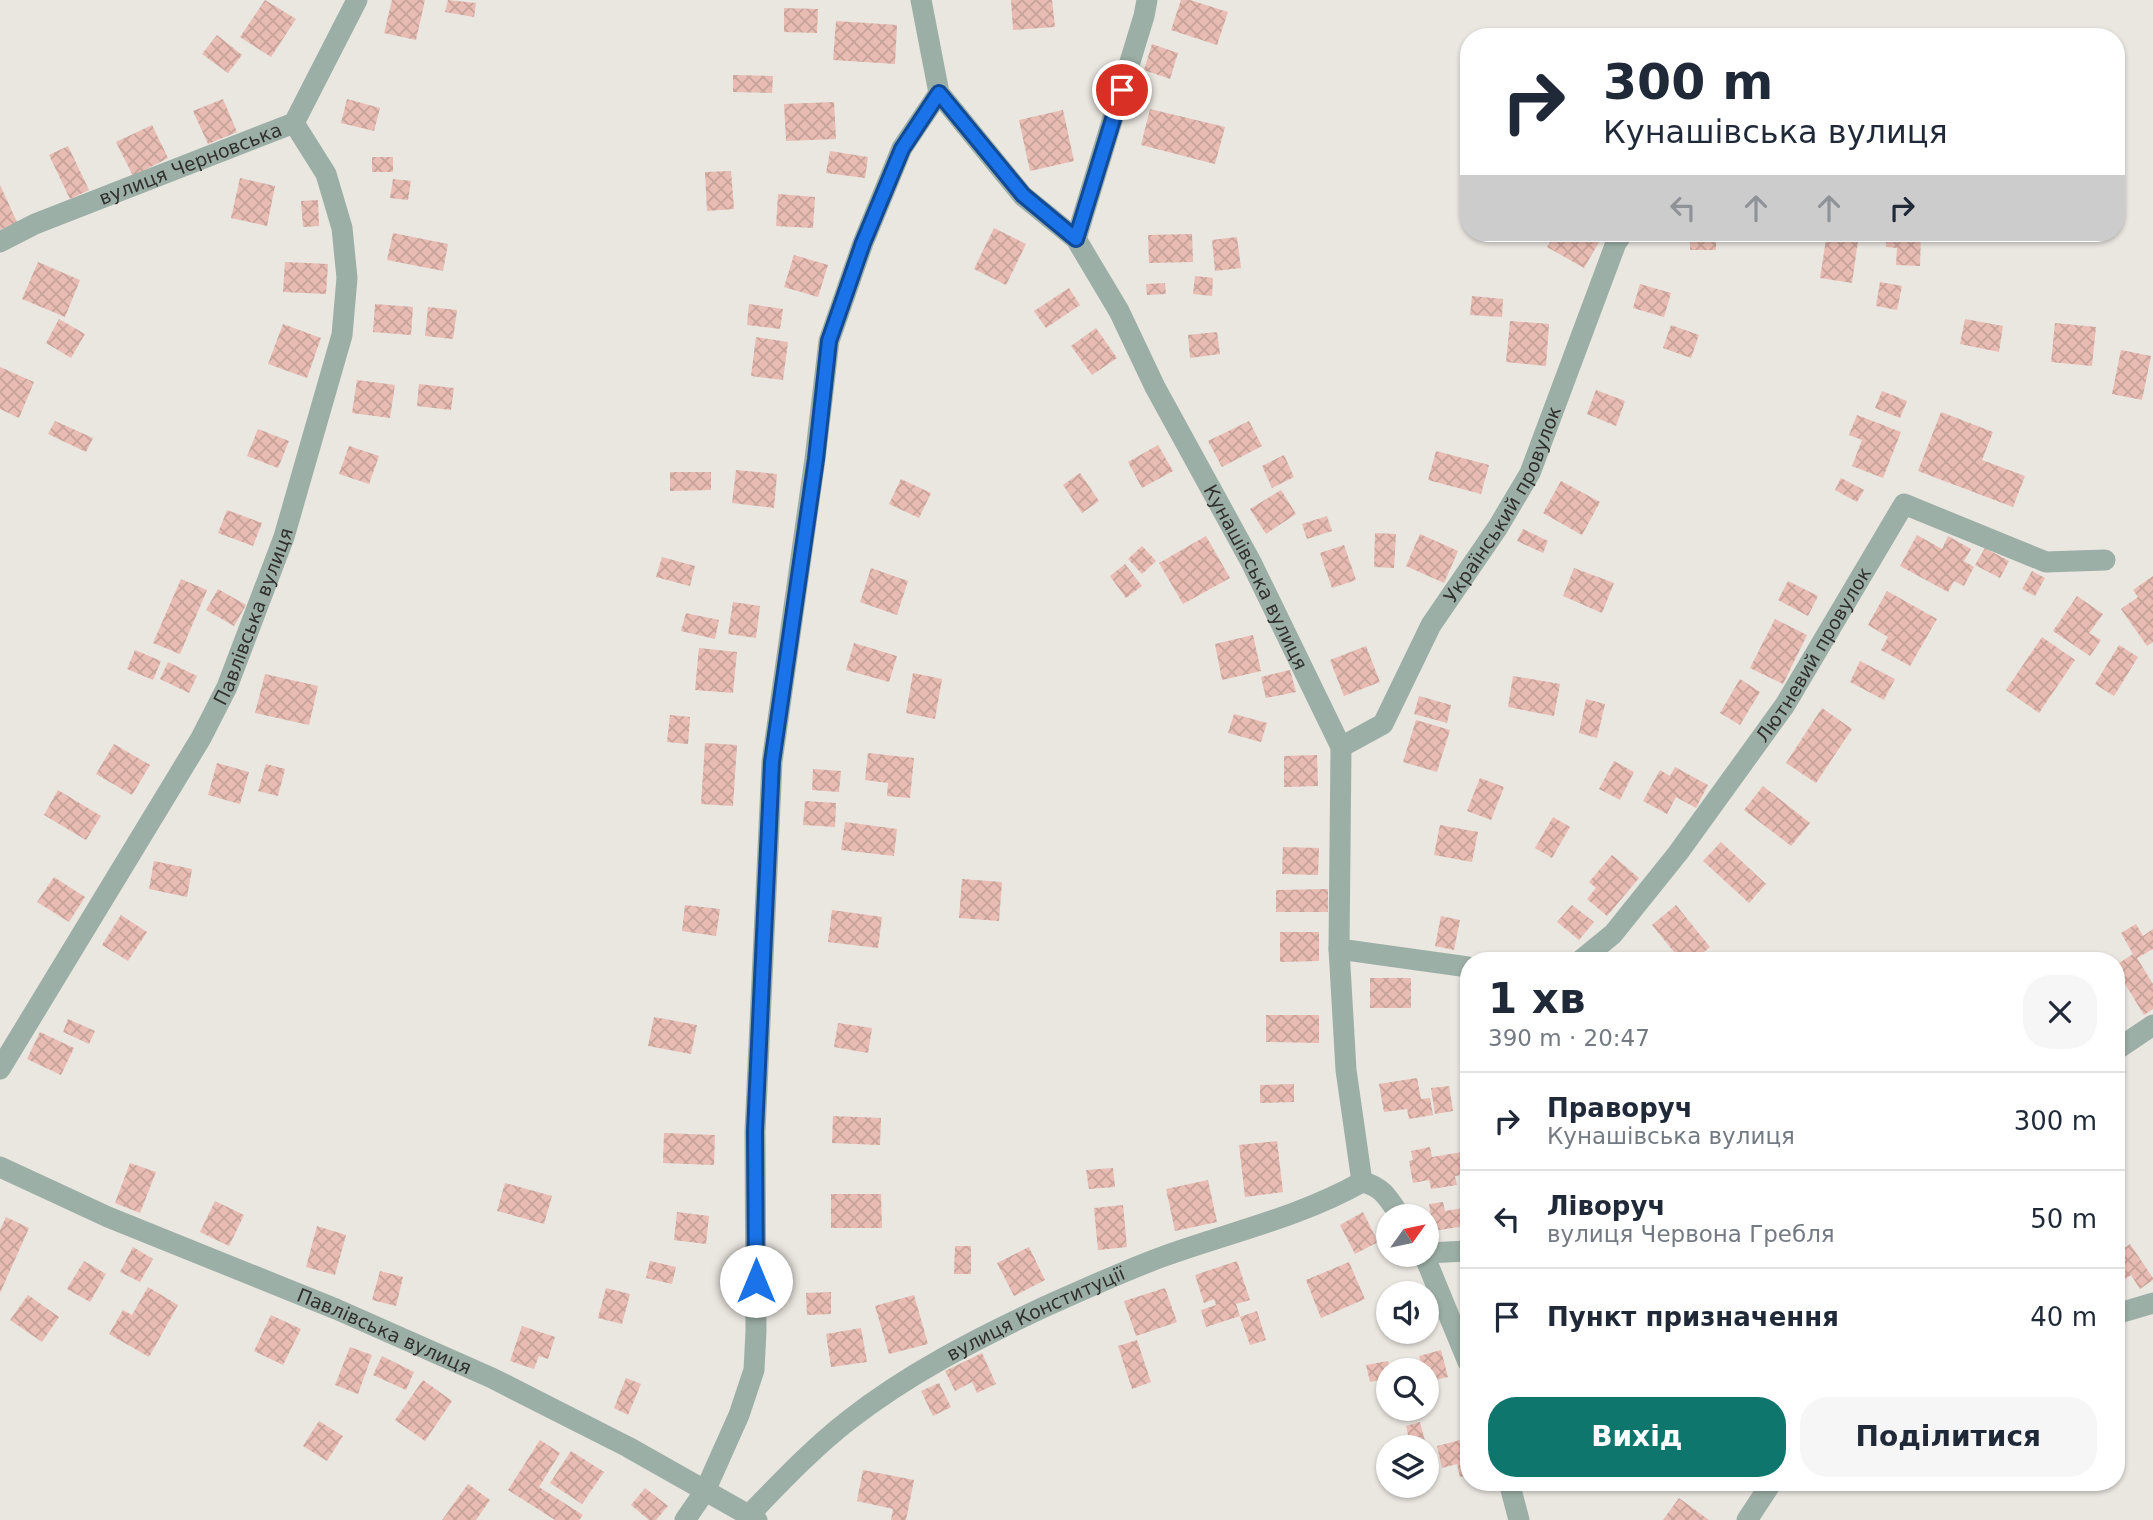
<!DOCTYPE html>
<html lang="uk">
<meta charset="utf-8">
<style>
:root{--surface:#fff;--page:#f6f6f7;--text:#1f2937;--muted:#747a83;--line:#e0e1e3;--accent:#0f766e}
body{margin:0;font-family:"DejaVu Sans",sans-serif;background:var(--page);color:var(--text);height:100vh;display:flex;flex-direction:column;font-size:26px;white-space:nowrap}
*{box-sizing:border-box;margin:0}
p{font-size:23px;color:var(--muted)}
.icon{flex:none;width:38px;height:38px;fill:none;stroke:currentColor;stroke-width:2;stroke-linecap:round;stroke-linejoin:round}
.map{position:relative;flex:1;overflow:hidden}
.sheet{position:absolute;left:1460px;top:952px;width:665px;height:539px;display:flex;flex-direction:column;background:var(--surface);border-radius:28px;box-shadow:0 2px 5px #0004}
.sheet>*{flex:none}
.banner{position:absolute;left:1460px;top:28px;width:665px;height:214px;border-radius:28px;box-shadow:0 2px 5px #0004;background:#fff;color:var(--text);overflow:hidden}
.needle{width:46px;rotate:57deg}
.buttons{position:absolute;left:1376px;top:1204px;display:grid;gap:14px}
.buttons a{display:grid;place-items:center;width:63px;height:63px;border-radius:50%;background:var(--surface);box-shadow:0 2px 5px #0004;font-size:35px}
.pin{position:absolute;display:grid;place-items:center;width:60px;height:60px;color:#fff;margin:-30px;border:4px solid #fff;border-radius:50%;box-shadow:0 2px 7px #0007}
.me{position:absolute;width:77px;margin:-38px;rotate:0deg;stroke-linejoin:round;filter:drop-shadow(0 0 5px #0008)}
.turn{display:flex;align-items:center;gap:24px;height:147px;padding:0 28px;font-size:32px}
.turn .icon{width:91px;height:91px;stroke-width:2.5}
.turn b{display:block;font-size:49px;line-height:60px}
.lanes{display:flex;align-items:center;height:66px;padding:0 28px;background:#0003;justify-content:center;gap:35px;direction:ltr}
.lanes .off{opacity:.35}
.round{display:grid;place-items:center;flex:none;width:74px;height:74px;border-radius:28px;background:var(--page)}
.headline{display:flex;align-items:center;justify-content:space-between;height:119px;padding:0 28px}
h1{font-size:42px;font-weight:700;line-height:52px}
.primary-button{display:flex;gap:14px;margin-top:auto;padding:14px 28px}
.primary-button a{flex:1;height:80px;border-radius:28px;background:var(--accent);color:#fff;font-size:28px;font-weight:700;line-height:80px;text-align:center}
.primary-button a+a{background:var(--page);color:var(--text)}
ul{padding:0;list-style:none}
li{display:flex;align-items:center;gap:21px;height:98px;padding:0 28px;border-top:2px solid var(--line)}
li div{flex:1}
li b{display:block;font-size:26px}
li em{font-style:normal}
.map>svg:first-child{display:block}
.building{fill:url(#building-cross-hatch)}
.lines{fill:none;stroke-linecap:round;stroke-linejoin:round}
.minor{stroke:#9cafa6;stroke-width:21}
.route-casing{stroke:#114b97;stroke-width:18}
.route{stroke:#1a73e8;stroke-width:12}
.labels{text-anchor:middle;stroke-width:6;stroke-linejoin:round;paint-order:stroke}
.street-label{font-size:19px;fill:#32302e;stroke:#fff}
</style>
<div class="map">
<svg width="2153" height="1520" viewBox="0 0 2153 1520">
<defs>
<pattern id="building-cross-hatch" width="8" height="8" patternUnits="userSpaceOnUse" patternTransform="scale(1.75)"><rect width="8" height="8" fill="#e8bcb2"/><path d="M0 0l8 8M0 8l8-8" fill="none" stroke="#c7a299"/></pattern>
</defs>
<rect width="100%" height="100%" fill="#eae6e0"/>
<!-- building -->
<g class="building">
<polygon points="265,0 296,19 271,57 240,37"/>
<polygon points="392,0 425,0 416,40 384,33"/>
<polygon points="448,0 476,3 474,17 445,12"/>
<polygon points="1011,0 1052,0 1055,27 1013,30"/>
<polygon points="1181,0 1190,0 1228,12 1217,45 1171,30"/>
<polygon points="784,8 818,9 817,33 784,32"/>
<polygon points="836,21 897,25 895,64 833,60"/>
<polygon points="217,35 242,55 228,73 202,54"/>
<polygon points="1152,44 1178,53 1170,79 1144,70"/>
<polygon points="733,75 773,76 772,93 733,92"/>
<polygon points="223,99 237,132 208,144 193,111"/>
<polygon points="347,99 380,108 374,131 341,123"/>
<polygon points="834,102 836,139 786,141 784,104"/>
<polygon points="1150,109 1225,127 1215,164 1141,145"/>
<polygon points="1063,110 1074,161 1030,171 1019,120"/>
<polygon points="152,125 168,158 133,176 116,142"/>
<polygon points="68,146 89,190 70,199 49,155"/>
<polygon points="830,151 868,157 865,178 826,173"/>
<rect x="372" y="157" width="21" height="15"/>
<polygon points="731,171 734,209 707,211 705,172"/>
<polygon points="240,178 275,186 267,226 231,218"/>
<polygon points="393,179 411,181 408,200 390,198"/>
<polygon points="0,185 17,222 0,230"/>
<polygon points="778,194 815,197 813,228 776,226"/>
<polygon points="318,200 319,226 303,227 301,201"/>
<polygon points="994,228 1026,244 1006,285 974,269"/>
<polygon points="393,233 448,244 443,271 387,260"/>
<polygon points="1556,233 1594,233 1602,237 1584,268 1547,247"/>
<rect x="1690" y="233" width="26" height="17"/>
<polygon points="1827,233 1859,234 1852,283 1820,278"/>
<polygon points="1886,233 1921,233 1920,266 1896,265 1897,248 1886,247"/>
<polygon points="1192,234 1193,262 1149,263 1148,235"/>
<polygon points="1237,237 1241,268 1215,271 1212,240"/>
<polygon points="794,255 828,265 818,297 784,287"/>
<polygon points="38,262 80,280 65,317 22,299"/>
<polygon points="285,262 328,264 326,294 283,292"/>
<polygon points="1195,276 1213,278 1212,296 1193,294"/>
<polygon points="1880,282 1902,286 1897,310 1876,306"/>
<polygon points="1165,283 1166,294 1147,295 1146,284"/>
<polygon points="1640,284 1671,293 1664,317 1633,308"/>
<polygon points="1069,288 1080,305 1046,328 1034,311"/>
<polygon points="1472,296 1503,299 1502,317 1470,315"/>
<polygon points="375,304 413,307 411,335 373,332"/>
<polygon points="749,304 783,309 780,329 747,325"/>
<polygon points="428,307 457,310 453,339 425,336"/>
<polygon points="59,319 85,334 71,358 46,343"/>
<polygon points="1965,319 2003,326 1999,352 1960,344"/>
<polygon points="1510,321 1549,324 1546,366 1506,362"/>
<polygon points="2055,323 2096,327 2092,366 2051,362"/>
<polygon points="283,324 321,338 307,378 268,364"/>
<polygon points="1671,325 1699,335 1691,358 1663,348"/>
<polygon points="1096,328 1117,358 1092,375 1071,346"/>
<polygon points="1217,332 1220,354 1190,358 1188,335"/>
<polygon points="756,337 788,342 783,380 751,376"/>
<polygon points="2121,350 2151,356 2142,400 2112,394"/>
<polygon points="0,367 34,382 19,418 0,409"/>
<polygon points="357,380 395,385 390,418 352,413"/>
<polygon points="419,384 454,388 451,410 417,406"/>
<polygon points="1596,390 1625,401 1616,426 1587,414"/>
<polygon points="1882,391 1907,401 1900,418 1875,408"/>
<polygon points="1941,412 1993,432 1982,460 2025,476 2013,507 1918,471"/>
<polygon points="1857,415 1901,432 1883,478 1852,466 1862,440 1849,435"/>
<polygon points="55,421 93,438 86,452 48,434"/>
<polygon points="1249,421 1262,446 1222,467 1208,441"/>
<polygon points="258,429 289,441 278,468 247,456"/>
<polygon points="1158,445 1173,471 1142,488 1128,462"/>
<polygon points="349,446 379,456 369,484 339,474"/>
<polygon points="1436,451 1489,465 1481,494 1428,480"/>
<polygon points="1284,455 1294,477 1272,488 1262,466"/>
<polygon points="736,470 777,474 774,508 732,503"/>
<polygon points="670,472 711,472 711,490 670,491"/>
<polygon points="1080,473 1099,501 1082,513 1063,485"/>
<polygon points="1841,478 1864,490 1857,502 1835,490"/>
<polygon points="901,479 931,493 919,518 889,504"/>
<polygon points="1561,481 1600,502 1582,535 1543,513"/>
<polygon points="1281,490 1296,514 1266,534 1250,509"/>
<polygon points="227,510 262,523 253,546 218,533"/>
<polygon points="1327,516 1332,531 1307,539 1302,524"/>
<polygon points="1523,529 1548,541 1543,553 1517,541"/>
<polygon points="1375,533 1396,534 1394,568 1374,567"/>
<polygon points="1420,534 1458,551 1444,583 1406,566"/>
<polygon points="1917,535 1942,549 1948,536 1971,549 1964,561 1974,567 1964,586 1954,581 1948,592 1900,566"/>
<polygon points="1206,536 1230,578 1183,604 1159,563"/>
<polygon points="1344,545 1356,580 1332,588 1320,553"/>
<polygon points="1142,546 1156,561 1142,574 1128,559"/>
<polygon points="1985,548 2009,561 2000,578 1975,565"/>
<polygon points="662,557 695,566 690,586 656,577"/>
<polygon points="1125,564 1142,586 1126,598 1110,576"/>
<polygon points="871,568 908,581 897,615 860,602"/>
<polygon points="1574,568 1614,583 1602,613 1563,596"/>
<polygon points="2032,571 2045,578 2035,596 2022,589"/>
<polygon points="2153,576 2153,642 2147,646 2121,609 2138,597 2133,590"/>
<polygon points="181,579 207,590 180,654 153,643"/>
<polygon points="1788,581 1818,596 1808,616 1778,600"/>
<polygon points="218,589 246,605 234,626 206,610"/>
<polygon points="1887,591 1937,619 1910,666 1881,650 1888,637 1868,625"/>
<polygon points="2077,596 2103,614 2089,633 2101,640 2090,656 2053,631"/>
<polygon points="733,602 760,606 756,638 728,634"/>
<polygon points="686,613 719,620 715,639 681,631"/>
<polygon points="1775,619 1807,635 1783,684 1750,668"/>
<polygon points="1253,635 1261,671 1222,680 1215,644"/>
<polygon points="2042,637 2075,660 2039,713 2006,690"/>
<polygon points="854,643 897,656 889,682 846,670"/>
<polygon points="2119,645 2138,657 2114,696 2095,684"/>
<polygon points="1366,646 1380,682 1344,696 1330,660"/>
<polygon points="699,648 737,652 733,693 695,690"/>
<polygon points="135,650 161,661 153,680 127,669"/>
<polygon points="1860,661 1895,679 1884,700 1850,682"/>
<polygon points="168,662 197,676 189,693 160,679"/>
<polygon points="1290,670 1296,692 1266,698 1261,677"/>
<polygon points="913,673 942,679 935,719 906,713"/>
<polygon points="265,674 318,686 309,725 255,713"/>
<polygon points="1513,676 1560,684 1554,716 1508,707"/>
<polygon points="1740,679 1760,692 1740,725 1720,713"/>
<polygon points="1419,696 1451,705 1447,723 1414,714"/>
<polygon points="1586,699 1605,704 1597,738 1579,733"/>
<polygon points="1822,708 1852,729 1816,783 1786,763"/>
<polygon points="1234,714 1267,723 1261,742 1228,733"/>
<polygon points="670,715 690,717 688,744 667,742"/>
<polygon points="1416,720 1450,730 1437,772 1403,762"/>
<polygon points="705,743 737,745 733,806 701,804"/>
<polygon points="114,744 150,765 132,795 96,774"/>
<polygon points="868,753 914,758 910,798 887,796 888,783 865,780"/>
<polygon points="1317,755 1318,786 1284,787 1284,756"/>
<polygon points="1614,761 1634,772 1620,800 1599,789"/>
<polygon points="217,763 249,772 240,804 208,795"/>
<polygon points="266,764 285,769 278,796 258,791"/>
<polygon points="1675,767 1708,785 1696,808 1676,797 1667,814 1643,801 1660,770 1670,776"/>
<polygon points="813,769 841,771 839,792 812,790"/>
<polygon points="1480,778 1504,787 1491,820 1467,811"/>
<polygon points="1763,786 1810,823 1791,846 1744,810"/>
<polygon points="58,790 101,816 86,840 44,815"/>
<polygon points="805,801 836,803 835,827 803,825"/>
<polygon points="1553,817 1570,827 1552,858 1535,848"/>
<polygon points="845,822 897,829 894,856 841,850"/>
<polygon points="1440,825 1478,832 1472,862 1434,855"/>
<polygon points="1721,842 1766,884 1749,903 1703,861"/>
<polygon points="1283,847 1319,848 1318,875 1282,874"/>
<polygon points="1612,855 1639,878 1607,916 1587,899 1596,888 1589,882"/>
<polygon points="154,861 192,869 187,897 149,889"/>
<polygon points="54,877 85,897 69,922 37,902"/>
<polygon points="962,879 1002,882 999,921 959,918"/>
<polygon points="1328,889 1328,912 1276,912 1276,890"/>
<polygon points="685,905 720,909 716,936 682,931"/>
<polygon points="1572,905 1594,922 1579,940 1557,922"/>
<polygon points="1676,905 1710,947 1693,961 1668,961 1666,958 1674,952 1652,925"/>
<polygon points="832,910 882,917 878,948 828,942"/>
<polygon points="121,915 147,932 128,961 102,945"/>
<polygon points="1441,916 1460,920 1454,950 1435,946"/>
<polygon points="2136,924 2143,936 2153,929 2153,949 2137,958 2153,984 2153,1009 2144,1015 2116,969 2116,965 2133,954 2121,933"/>
<polygon points="1280,932 1319,932 1319,961 1280,962"/>
<rect x="1370" y="978" width="41" height="30"/>
<polygon points="1266,1015 1319,1015 1319,1043 1266,1042"/>
<polygon points="654,1017 697,1025 691,1054 648,1046"/>
<polygon points="68,1019 95,1031 89,1044 63,1032"/>
<polygon points="838,1023 872,1028 868,1053 834,1047"/>
<polygon points="40,1032 74,1048 61,1075 27,1059"/>
<polygon points="1417,1078 1421,1099 1430,1098 1433,1115 1409,1119 1407,1109 1384,1112 1379,1084"/>
<polygon points="1294,1084 1294,1102 1260,1103 1260,1085"/>
<polygon points="1449,1086 1453,1111 1435,1114 1431,1088"/>
<polygon points="833,1116 881,1118 880,1145 832,1143"/>
<polygon points="664,1133 715,1135 714,1165 663,1163"/>
<polygon points="1277,1141 1283,1192 1245,1197 1239,1145"/>
<polygon points="1430,1147 1432,1157 1468,1151 1468,1174 1455,1176 1457,1185 1431,1189 1429,1180 1413,1183 1409,1161 1413,1160 1411,1151"/>
<polygon points="130,1163 156,1172 140,1213 115,1203"/>
<polygon points="1113,1168 1115,1187 1089,1189 1086,1170"/>
<polygon points="1208,1180 1217,1222 1175,1231 1166,1189"/>
<polygon points="505,1183 552,1196 544,1224 497,1211"/>
<polygon points="831,1194 881,1194 882,1228 831,1228"/>
<polygon points="215,1201 244,1215 229,1246 200,1232"/>
<polygon points="1443,1202 1445,1211 1463,1208 1465,1226 1433,1231 1429,1204"/>
<polygon points="1123,1205 1127,1247 1098,1250 1094,1208"/>
<polygon points="677,1212 709,1216 706,1244 674,1240"/>
<polygon points="1363,1212 1378,1242 1355,1254 1340,1225"/>
<polygon points="6,1217 29,1228 0,1293 0,1230"/>
<polygon points="317,1226 346,1235 335,1275 306,1267"/>
<polygon points="2130,1244 2153,1278 2153,1280 2140,1289 2131,1275 2116,1285 2116,1254"/>
<polygon points="955,1246 971,1246 971,1274 954,1274"/>
<polygon points="133,1247 153,1259 140,1282 120,1272"/>
<polygon points="1029,1247 1045,1280 1014,1296 997,1263"/>
<polygon points="84,1261 106,1274 90,1302 67,1289"/>
<polygon points="650,1261 676,1267 672,1284 646,1278"/>
<polygon points="1237,1261 1250,1300 1236,1304 1240,1316 1206,1327 1201,1310 1216,1305 1214,1299 1204,1303 1195,1275"/>
<polygon points="1349,1262 1365,1299 1321,1318 1306,1280"/>
<polygon points="380,1271 403,1277 396,1306 372,1300"/>
<polygon points="148,1287 178,1305 149,1357 109,1334 123,1310 132,1315"/>
<polygon points="606,1288 630,1294 622,1324 598,1318"/>
<polygon points="1165,1288 1177,1322 1136,1336 1124,1301"/>
<polygon points="831,1292 831,1314 807,1315 806,1293"/>
<polygon points="28,1295 59,1317 42,1342 10,1320"/>
<polygon points="914,1295 928,1344 889,1354 875,1306"/>
<polygon points="1257,1311 1266,1340 1250,1345 1240,1317"/>
<polygon points="271,1315 301,1329 283,1365 254,1351"/>
<polygon points="522,1326 555,1337 548,1359 539,1356 534,1369 510,1361"/>
<polygon points="861,1328 867,1362 831,1367 826,1334"/>
<polygon points="1137,1340 1151,1382 1132,1389 1118,1346"/>
<polygon points="350,1347 372,1355 358,1394 335,1385"/>
<polygon points="1441,1350 1448,1377 1426,1382 1426,1370 1423,1370 1419,1356"/>
<polygon points="982,1353 996,1384 977,1393 972,1382 955,1391 945,1371"/>
<polygon points="382,1356 414,1372 406,1390 373,1375"/>
<polygon points="1388,1361 1390,1370 1388,1370 1388,1378 1370,1382 1366,1365"/>
<polygon points="626,1378 641,1384 628,1415 614,1408"/>
<polygon points="423,1380 452,1401 425,1441 395,1420"/>
<polygon points="939,1383 951,1407 933,1416 921,1391"/>
<polygon points="319,1421 343,1436 327,1461 303,1446"/>
<polygon points="1420,1422 1426,1445 1411,1447 1406,1426"/>
<polygon points="1468,1438 1468,1475 1460,1477 1457,1464 1442,1468 1437,1446"/>
<polygon points="540,1440 560,1453 539,1487 583,1515 579,1520 555,1520 508,1490"/>
<polygon points="571,1451 604,1472 582,1504 550,1483"/>
<polygon points="863,1470 914,1480 906,1520 891,1520 893,1509 857,1501"/>
<polygon points="468,1484 490,1500 476,1520 442,1520"/>
<polygon points="645,1488 668,1506 656,1520 649,1520 631,1505"/>
<polygon points="1679,1498 1709,1520 1663,1520"/>
</g>
<g class="lines">
<!-- minor -->
<g class="minor">
<path id="s1" d="M921 0 939 93 1023 196 1076 239 1119 311 1155 387 1251 562 1341 747 1339 949 1346 1070 1362 1182C1382 1186 1389 1199 1400 1216"/>
<polyline points="1076,239 1144,16 1147,0"/>
<path id="s2" d="M0 242 35 224 294 123 357 0"/>
<path id="s3" d="M1341 747 1383 724 1431 625 1498 527 1530 473 1616 243 1623 233"/>
<polyline points="1339,949 1468,967"/>
<path id="s4" d="M1580 961 1613 934 1678 853 1785 705 1904 504 2046 562 2105 560"/>
<polyline points="2116,1050 2153,1025"/>
<path id="s5" d="M0 1069 201 738 227 687 284 537 342 335 347 278 342 228 326 174 294 123"/>
<path id="s6" d="M0 1167 108 1217 336 1309 492 1378 628 1447 757 1520"/>
<polyline points="1426,1253 1468,1251"/>
<polyline points="1424,1255 1468,1362"/>
<polyline points="2116,1314 2153,1303"/>
<polyline points="1509,1482 1519,1520"/>
<polyline points="685,1520 705,1491 739,1415 754,1370 756,1331 755,1131 772,762 815,459 829,341 863,243 902,148 939,93"/>
<path id="s7" d="M751 1520 749 1515C781 1482 813 1448 849 1420 908 1374 974 1340 1042 1308 1080 1291 1119 1273 1159 1258 1227 1233 1298 1218 1362 1182"/>
<polyline points="1747,1520 1772,1482"/>
</g>
</g>
<g class="lines">
<defs>
<polyline id="route" points="756,1281 755,1131 772,762 816,459 829,341 863,243 902,149 939,93 1023,195 1076,239 1122,90"/>
</defs>
<!-- route casing -->
<use href="#route" class="route-casing"/>
<!-- route -->
<use href="#route" class="route"/>
</g>
<g class="labels">
<!-- street labels -->
<g class="street-label">
<text dy="7" stroke="none"><textPath href="#s2" startOffset="206">вулиця Черновська</textPath></text>
<text dy="7" stroke="none"><textPath href="#s3" startOffset="299">Український провулок</textPath></text>
<text dy="7" stroke="none"><textPath href="#s1" startOffset="679">Кунашівська вулиця</textPath></text>
<text dy="7" stroke="none"><textPath href="#s5" startOffset="520">Павлівська вулиця</textPath></text>
<text dy="7" stroke="none"><textPath href="#s4" startOffset="387">Лютневий провулок</textPath></text>
<text dy="7" stroke="none"><textPath href="#s7" startOffset="359">вулиця Конституції</textPath></text>
<text dy="7" stroke="none"><textPath href="#s6" startOffset="418">Павлівська вулиця</textPath></text>
</g>
</g>
</svg>
<div class="buttons">
<a><svg class="needle" viewBox="-14 -14 28 28"><path d="M0-13l5 13h-10z" fill="#e53935"/><path d="M0 13l5-13h-10z" fill="#747a83"/></svg></a>
<a><svg class="icon" aria-label="sound" viewBox="0 0 24 24"><path d="M4 9h4l5-4v14l-5-4H4zM17 9q2 3 0 6"/></svg></a>
<a><svg class="icon" aria-label="search" viewBox="0 0 24 24"><circle cx="10" cy="10" r="6"/><path d="M15 15l6 6"/></svg></a>
<a><svg class="icon" aria-label="layers" viewBox="0 0 24 24"><path d="M12 4l9 5-9 5-9-5zM3 14l9 5 9-5"/></svg></a>
</div>
<div class="pin" style="left:1122px;top:90px;background:#d93025"><svg class="icon" aria-label="arrive" viewBox="0 0 24 24"><path d="M6 21V4h12l-3 4 3 4H6"/></svg></div>
<svg class="me" style="left:756px;top:1281px" viewBox="-20 -20 40 40"><circle r="19" fill="#fff"/><path d="M0-13L10 11 0 6-10 11z" fill="#1a73e8"/></svg>
<div class="banner">
<div class="turn"><svg class="icon" aria-label="right" viewBox="0 0 24 24"><path d="M7 20v-9h11M14 6l5 5-5 5"/></svg><div><b>300 m</b>Кунашівська вулиця</div></div>
<div class="lanes"><svg class="icon off" aria-label="left" viewBox="0 0 24 24"><path d="M17 20v-9H6M10 6l-5 5 5 5"/></svg><svg class="icon off" aria-label="ahead" viewBox="0 0 24 24"><path d="M12 20V5M6 11l6-6 6 6"/></svg><svg class="icon off" aria-label="ahead" viewBox="0 0 24 24"><path d="M12 20V5M6 11l6-6 6 6"/></svg><svg class="icon" aria-label="right" viewBox="0 0 24 24"><path d="M7 20v-9h11M14 6l5 5-5 5"/></svg></div>
</div>
<section class="sheet">
<div class="headline"><div><h1>1 хв</h1><p>390 m · 20:47</p></div><a class="round"><svg class="icon" aria-label="close" viewBox="0 0 24 24"><path d="M6 6l12 12M18 6L6 18"/></svg></a></div>
<ul>
<li><svg class="icon" aria-label="right" viewBox="0 0 24 24"><path d="M7 20v-9h11M14 6l5 5-5 5"/></svg><div><b>Праворуч</b><p>Кунашівська вулиця</p></div><em>300 m</em></li>
<li><svg class="icon" aria-label="left" viewBox="0 0 24 24"><path d="M17 20v-9H6M10 6l-5 5 5 5"/></svg><div><b>Ліворуч</b><p>вулиця Червона Гребля</p></div><em>50 m</em></li>
<li><svg class="icon" aria-label="arrive" viewBox="0 0 24 24"><path d="M6 21V4h12l-3 4 3 4H6"/></svg><div><b>Пункт призначення</b></div><em>40 m</em></li>
</ul>
<div class="primary-button"><a>Вихід</a><a>Поділитися</a></div>
</section>
</div>
